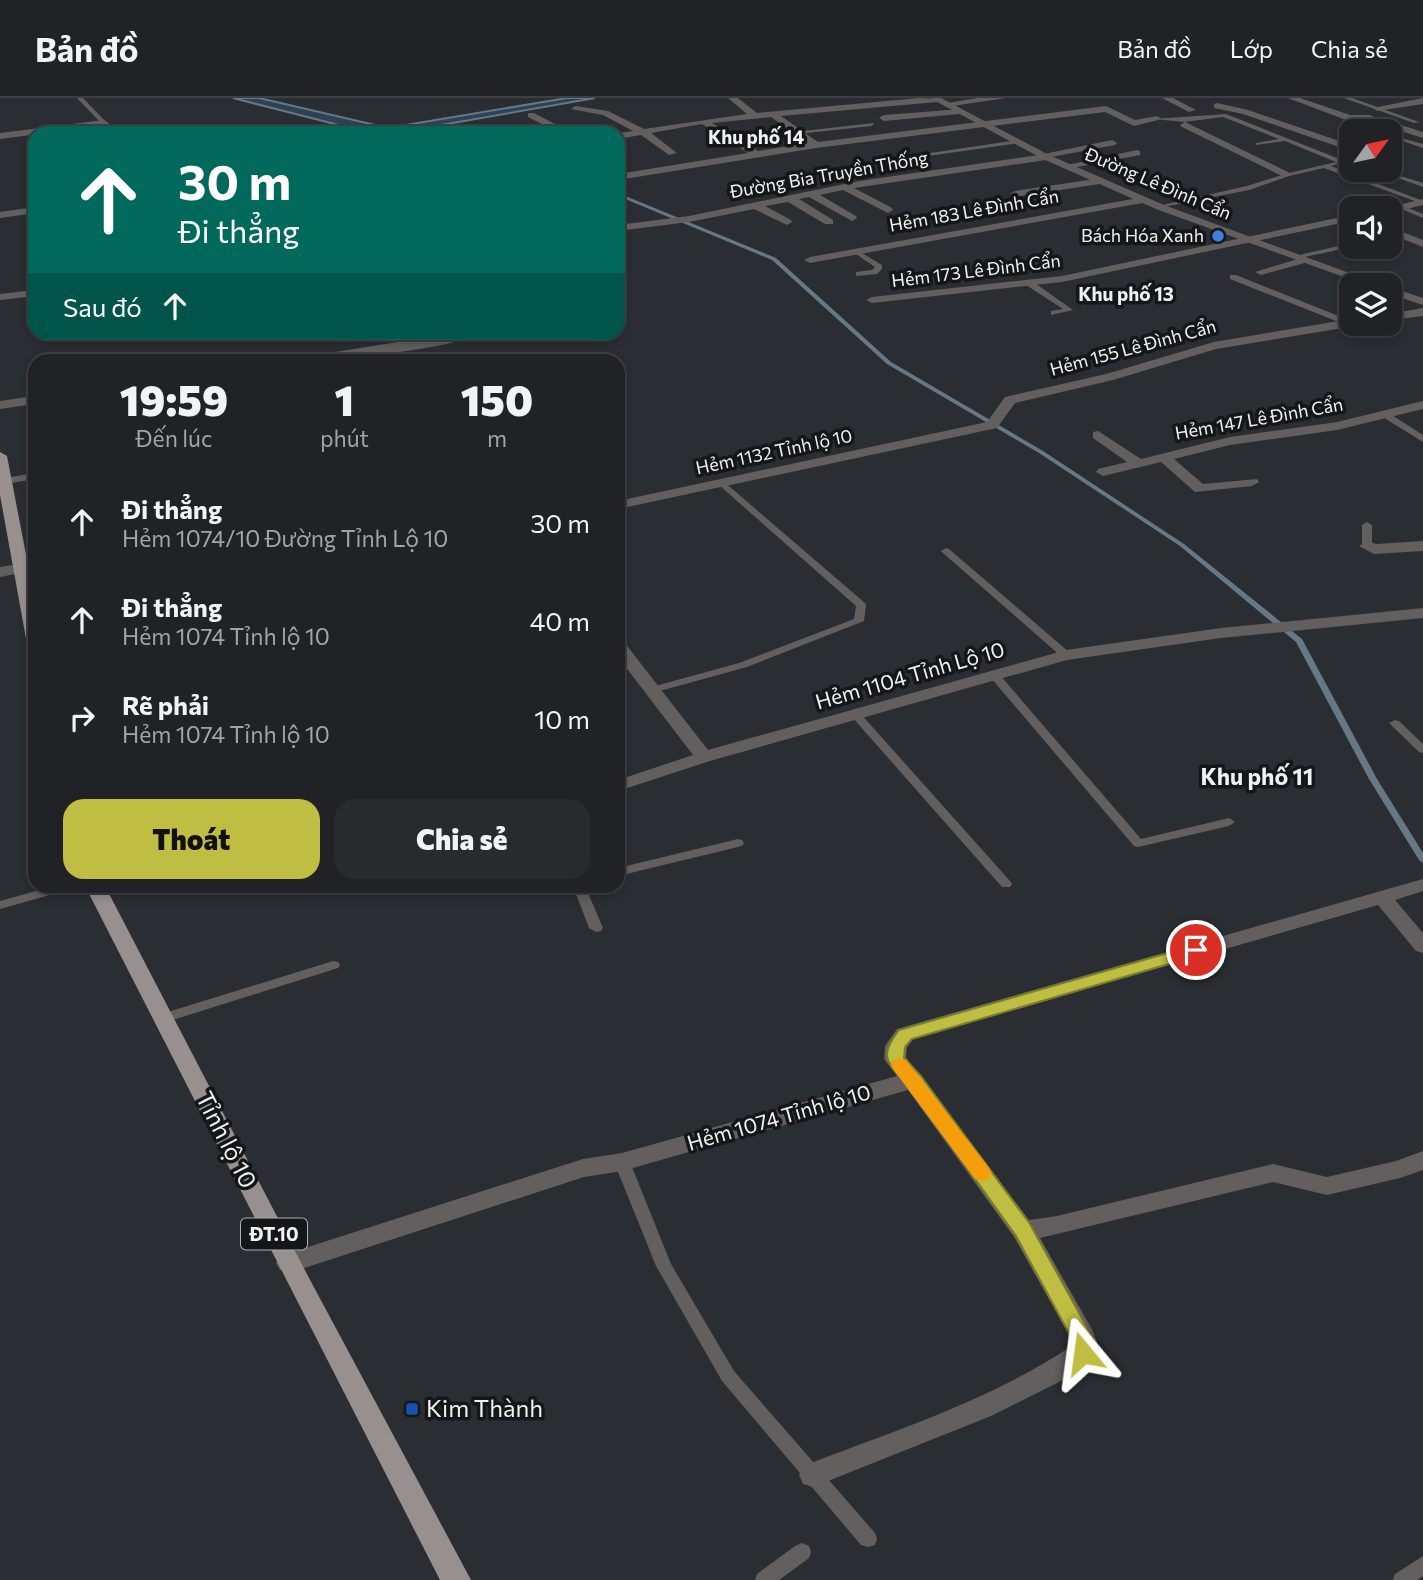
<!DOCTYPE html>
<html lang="vi">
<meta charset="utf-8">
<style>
:root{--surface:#202226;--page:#282a2e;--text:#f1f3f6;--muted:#a2a4a7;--line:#3d3f43;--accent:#bfbe42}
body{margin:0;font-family:Commissioner,sans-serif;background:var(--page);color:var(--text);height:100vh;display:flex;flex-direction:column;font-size:26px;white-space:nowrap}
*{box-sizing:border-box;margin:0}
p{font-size:23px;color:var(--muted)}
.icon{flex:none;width:38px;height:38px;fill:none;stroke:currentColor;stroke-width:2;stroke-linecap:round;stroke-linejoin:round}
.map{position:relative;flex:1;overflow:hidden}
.drawer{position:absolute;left:28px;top:256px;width:597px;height:539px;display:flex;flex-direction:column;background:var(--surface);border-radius:21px;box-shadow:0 4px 10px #0003,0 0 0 2px var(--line)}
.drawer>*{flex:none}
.hud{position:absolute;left:28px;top:28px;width:597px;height:214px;border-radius:21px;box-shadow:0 4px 10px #0003,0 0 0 2px var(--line);background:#00695c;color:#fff;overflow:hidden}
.needle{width:46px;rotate:57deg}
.fabs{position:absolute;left:1339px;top:21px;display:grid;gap:14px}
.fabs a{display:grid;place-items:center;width:63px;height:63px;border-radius:14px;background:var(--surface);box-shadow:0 4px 10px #0003,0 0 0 2px var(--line);font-size:35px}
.pin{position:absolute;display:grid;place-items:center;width:60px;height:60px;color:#fff;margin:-30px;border:4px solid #fff;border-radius:50%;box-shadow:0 2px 7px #0007}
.me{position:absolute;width:77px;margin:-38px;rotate:344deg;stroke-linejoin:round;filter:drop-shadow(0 0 5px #0008)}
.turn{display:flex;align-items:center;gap:24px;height:147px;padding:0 35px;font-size:32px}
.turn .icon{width:91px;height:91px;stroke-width:2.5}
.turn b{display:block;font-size:49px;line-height:60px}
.then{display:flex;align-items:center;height:66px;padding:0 35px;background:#0003;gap:14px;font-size:26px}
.eta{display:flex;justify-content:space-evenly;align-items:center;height:119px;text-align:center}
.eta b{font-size:42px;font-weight:800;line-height:49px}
.primary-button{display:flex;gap:14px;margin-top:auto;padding:14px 35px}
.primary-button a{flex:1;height:80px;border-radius:21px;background:var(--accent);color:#111;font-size:28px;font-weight:800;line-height:80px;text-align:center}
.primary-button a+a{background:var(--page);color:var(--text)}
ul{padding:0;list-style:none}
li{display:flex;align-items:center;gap:21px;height:98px;padding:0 35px}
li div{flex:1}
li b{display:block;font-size:26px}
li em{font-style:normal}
header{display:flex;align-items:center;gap:42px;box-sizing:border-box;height:98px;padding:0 35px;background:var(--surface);border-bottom:2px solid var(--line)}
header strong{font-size:33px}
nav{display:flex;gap:38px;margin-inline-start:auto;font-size:24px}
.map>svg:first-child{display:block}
.water{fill:#2c4256;stroke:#667786;stroke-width:2}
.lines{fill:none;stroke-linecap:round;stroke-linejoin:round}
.stream{fill:#667786;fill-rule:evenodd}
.service{fill:#635f5e;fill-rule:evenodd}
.minor{fill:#635f5e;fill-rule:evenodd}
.tertiary{fill:#635f5e;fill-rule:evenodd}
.primary{fill:#97908e;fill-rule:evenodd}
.route{fill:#bfbe42;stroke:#7c7c2b;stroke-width:2}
.slow{fill:#f59e0b}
.shop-dot{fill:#3f7fe0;stroke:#141618;stroke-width:2.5}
.transit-dot{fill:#1a4fb4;stroke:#141618;stroke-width:2.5}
.labels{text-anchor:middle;stroke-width:7;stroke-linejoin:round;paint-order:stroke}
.far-street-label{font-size:18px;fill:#eff2f5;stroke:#141618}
.far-poi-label{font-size:18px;fill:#eff2f5;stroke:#141618;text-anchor:end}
.far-neighbourhood-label{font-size:19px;font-weight:bold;fill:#eff2f5;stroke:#141618}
.shield{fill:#141618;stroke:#adb0b3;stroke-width:2}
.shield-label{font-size:19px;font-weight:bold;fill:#eff2f5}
.street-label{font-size:21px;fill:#eff2f5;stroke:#141618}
.neighbourhood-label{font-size:23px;font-weight:bold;fill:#eff2f5;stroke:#141618}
.near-street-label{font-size:24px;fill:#eff2f5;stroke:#141618}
.near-poi-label{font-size:24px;fill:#eff2f5;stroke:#141618;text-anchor:start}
</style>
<header>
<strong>Bản đồ</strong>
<nav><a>Bản đồ</a><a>Lớp</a><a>Chia sẻ</a></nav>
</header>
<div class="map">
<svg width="1423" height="1482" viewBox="0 0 1423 1482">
<rect width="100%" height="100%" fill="#2a2e32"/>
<!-- water -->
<polygon class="water" points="233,0 259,0 388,30 567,0 595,0 424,30 370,35"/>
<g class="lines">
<!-- stream -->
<g class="stream">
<polygon points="379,33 384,35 378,35"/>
<polygon points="618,95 776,160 891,264 1043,353 1184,446 1302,541 1377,681 1423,755 1423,765 1419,762 1369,681 1296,544 1180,448 1039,355 887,266 772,162 618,98"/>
</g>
<!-- service -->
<g class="service">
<polygon points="77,0 83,0 106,24 106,26 102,26"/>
<polygon points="1344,0 1352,0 1419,24 1414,25"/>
<polygon points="1226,16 1342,62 1351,57 1351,62 1331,68 1423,103 1423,106 1324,70 1289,78 1249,92 1158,110 1158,108 1247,88 1285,76 1336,64 1285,43 1256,47 1256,45 1279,41 1223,19 1184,24 1154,21"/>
<polygon points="874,25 872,28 797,36 794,34"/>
<polygon points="1394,38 1423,46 1423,50 1394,40"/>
<polygon points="1018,42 1020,45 872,66 869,64"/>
<polygon points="1387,74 1423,85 1423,89 1387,76"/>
<polygon points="1401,107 1423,116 1423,120 1399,110 1398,109"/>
<polygon points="1351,145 1352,149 1295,161 1291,159"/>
<polygon points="855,151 882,167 882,171 877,176 856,178 856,174 872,172 875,169 853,154 852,153"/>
<polygon points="1230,177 1236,177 1351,223 1352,226 1346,227 1230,181"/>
<polygon points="1026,183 1032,183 1073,212 1051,217 1051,213 1063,211 1026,187"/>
<polygon points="1381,314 1387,314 1423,337 1423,344 1381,318"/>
<polygon points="35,375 35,381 5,386 0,383 5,380"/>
<polygon points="722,382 865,505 866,507 864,523 747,569 656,594 648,594 647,592 648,590 739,565 854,521 856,508 719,387 719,383"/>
<polygon points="1367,424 1372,427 1372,448 1367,451 1362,448 1362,427"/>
<polygon points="946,450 949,451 1070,555 1071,557 1070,559 1062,559 943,455 941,453"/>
<polygon points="995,575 999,576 1141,741 1229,720 1235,724 1229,728 1138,749 1134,748 991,580 990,578"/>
<polygon points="856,614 860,615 1010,783 1012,786 1010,789 1002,789 852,619 850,617"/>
<polygon points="1395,622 1399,623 1423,646 1423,655 1419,654 1391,627 1389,625"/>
<polygon points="738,741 742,742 744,745 742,748 618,778 618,770"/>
<polygon points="54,788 73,788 71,791 0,811 0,803"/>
<polygon points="573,788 585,788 603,830 601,833 596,834 589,830"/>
<polygon points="333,863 338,864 340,867 338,870 163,925 158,923 156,920 158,917"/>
<polygon points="622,1058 627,1060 630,1064 671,1166 734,1273 875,1435 877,1441 875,1447 868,1449 861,1447 722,1283 656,1168 614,1064 617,1060"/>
<polygon points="802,1445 809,1448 811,1454 809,1460 779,1482 755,1482 757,1476 795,1448"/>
<polygon points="1423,1458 1423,1478 1417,1482 1393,1482 1395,1476"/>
</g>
<!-- minor -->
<g class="minor">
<path d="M728 0H738L757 15 919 0 941 1 937 4 781 18 818 44 1106 8 1135 22 1157 18 1162 21 1134 28 1105 14 816 50 618 82V76L748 55 702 26 651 35 677 55 669 57 641 37 618 41V35L633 33 603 17 571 11 575 8 608 13 644 31 747 16ZM771 19 808 45 758 53 712 25Z"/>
<polygon points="977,0 1006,0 946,9 942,6"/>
<polygon points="1162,0 1173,0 1196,12 1189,14"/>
<polygon points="1288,0 1300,0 1350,17 1369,17 1423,34 1423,40 1365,22 1346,22"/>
<polygon points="1423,0 1423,6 1377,13 1373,10"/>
<polygon points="1217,5 1248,12 1351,47 1351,53 1243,16 1214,10 1214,6"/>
<polygon points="962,11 962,15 959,16 884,23 879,20 884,17"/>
<polygon points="528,15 534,15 572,35 560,35 528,19"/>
<polygon points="104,22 109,25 107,27 0,41 0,35"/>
<polygon points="1185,24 1290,75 1292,77 1284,79 1182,29 1180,27"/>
<polygon points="1112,42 1117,45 1115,47 1051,59 1046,62 854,90 892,110 893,112 888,115 843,92 820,97 856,118 857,120 852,123 809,99 799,101 833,122 833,126 825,126 788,104 765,108 791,122 792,124 787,127 754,111 689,124 618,133 618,127 689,118 859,83 1039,57"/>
<polygon points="1137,52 1140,53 1140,57 1067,71 1062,68"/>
<polygon points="1102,80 1107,83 1106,85 1015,99 1010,96 1015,93"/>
<polygon points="1144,99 1149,102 1148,104 810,165 804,162 810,159"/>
<polygon points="1423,101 1423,107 1390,115 1390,110 1386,110"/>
<polygon points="35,109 35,115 0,120 0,114"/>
<polygon points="1351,117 1351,123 1062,184 872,205 866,202 872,199 1062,178"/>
<polygon points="1390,129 1423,142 1423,149 1390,136"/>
<polygon points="1304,159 1310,162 1308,164 1261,177 1255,174"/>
<polygon points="35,192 35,198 0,202 0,196"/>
<polygon points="1423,210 1423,218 1390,222 1390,216"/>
<polygon points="1351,221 1351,226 1356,226 1355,228 1216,251 1113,282 1015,305 997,330 618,411 618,403 987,324 1005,299 1106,276 1214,244"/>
<path d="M461 234H486C464 248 332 265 304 262L310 258Z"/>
<polygon points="35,298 35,306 0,311 0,303"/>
<polygon points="1423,303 1423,311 1337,332 1230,347 1174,361 1203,386 1257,381 1259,384 1252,388 1195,394 1161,364 1103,378 1096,374 1098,371 1127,364 1093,340 1093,334 1098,333 1141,361 1230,339 1337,324"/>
<polygon points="1367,443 1376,446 1423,443 1423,453 1374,456 1359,448"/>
<polygon points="20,466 25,468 28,471 25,474 0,479 0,469"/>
<polygon points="1423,510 1423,520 1221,540 1067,562 710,663 618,693 618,682 693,657 618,559 618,543 624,544 708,652 1066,552 1221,530"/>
<path d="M1423 781V793L1395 802 1423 835V855L1416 853 1378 807 913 941 907 949 906 959 1029 1122 1057 1118 1273 1066 1327 1079 1396 1063 1423 1053V1072L1400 1080 1327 1097 1273 1084 1040 1140 1093 1233 1097 1244 1092 1263 1065 1281 991 1318 813 1389 803 1386 799 1377 803 1368C893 1333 989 1303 1070 1249L1068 1235 1014 1139 908 992 622 1073 584 1079 289 1175 280 1172 276 1165 280 1158 583 1061 622 1055 897 978 884 961 885 948 897 931Z"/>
</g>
<!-- tertiary -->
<g class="tertiary">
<polygon points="930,0 941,0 1049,57 1164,107 1382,187 1366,187 1156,111 1043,61"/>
<polygon points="1390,189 1423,200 1423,207 1390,196"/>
</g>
<!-- primary -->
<g class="primary">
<polygon points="0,354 7,358 35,503 35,551 27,546 0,397"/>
<polygon points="85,788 105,788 309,1180 471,1482 440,1482"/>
</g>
</g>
<!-- route -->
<path class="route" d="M1196 847 1205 852 1203 856 912 941 905 949 904 960 920 977 1030 1126 1095 1244 1091 1261 1083 1264 1075 1261 1069 1235 1016 1138 907 986C887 964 878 959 899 932Z"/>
<!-- slow -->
<polygon class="slow" points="900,960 906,962 989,1070 992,1076 989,1081 982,1083 975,1081 893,971 891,967 893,962"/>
<!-- markers -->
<circle class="shop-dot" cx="1218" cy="138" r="7"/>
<rect class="transit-dot" x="405" y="1304" width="14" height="14" rx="3.5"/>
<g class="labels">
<!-- far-street labels -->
<g class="far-street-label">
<text transform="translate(829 77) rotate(-10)" y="6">Đường Bia Truyền Thống</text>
<text transform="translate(1158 86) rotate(23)" y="6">Đường Lê Đình Cẩn</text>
<text transform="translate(974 113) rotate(-10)" y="6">Hẻm 183 Lê Đình Cẩn</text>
<text transform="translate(976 173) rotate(-7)" y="6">Hẻm 173 Lê Đình Cẩn</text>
<text transform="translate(1133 250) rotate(-15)" y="6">Hẻm 155 Lê Đình Cẩn</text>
<text transform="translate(1259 321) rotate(-10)" y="6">Hẻm 147 Lê Đình Cẩn</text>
<text transform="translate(774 354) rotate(-12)" y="6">Hẻm 1132 Tỉnh lộ 10</text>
</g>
<!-- far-poi labels -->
<g class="far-poi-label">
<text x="1204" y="144">Bách Hóa Xanh</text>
</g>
<!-- far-neighbourhood labels -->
<g class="far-neighbourhood-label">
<text x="756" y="46">Khu phố 14</text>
<text x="1126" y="203">Khu phố 13</text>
</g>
<!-- shield labels -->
<rect class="shield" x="241" y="1120.5" width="66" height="31" rx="5"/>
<g class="shield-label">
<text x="274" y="1143">ĐT.10</text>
</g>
<!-- street labels -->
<g class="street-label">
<text transform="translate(910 578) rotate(-16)" y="7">Hẻm 1104 Tỉnh Lộ 10</text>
<text transform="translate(779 1020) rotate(-16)" y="7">Hẻm 1074 Tỉnh lộ 10</text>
</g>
<!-- neighbourhood labels -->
<g class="neighbourhood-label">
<text x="1257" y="687">Khu phố 11</text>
</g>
<!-- near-street labels -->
<g class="near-street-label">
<text transform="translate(226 1042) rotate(63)" y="8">Tỉnh lộ 10</text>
</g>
<!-- near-poi labels -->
<g class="near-poi-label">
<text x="426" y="1319">Kim Thành</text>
</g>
</g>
</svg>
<div class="fabs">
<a><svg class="needle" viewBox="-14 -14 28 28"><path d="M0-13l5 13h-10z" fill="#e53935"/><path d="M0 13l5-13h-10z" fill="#a2a4a7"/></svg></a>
<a><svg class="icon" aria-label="sound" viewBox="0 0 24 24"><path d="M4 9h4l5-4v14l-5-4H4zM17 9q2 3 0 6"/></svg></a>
<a><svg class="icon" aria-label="layers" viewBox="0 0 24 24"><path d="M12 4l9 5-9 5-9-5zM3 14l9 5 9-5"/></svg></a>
</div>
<div class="pin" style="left:1196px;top:852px;background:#d93025"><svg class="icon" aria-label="arrive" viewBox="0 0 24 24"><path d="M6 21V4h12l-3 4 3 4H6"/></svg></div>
<svg class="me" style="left:1083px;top:1255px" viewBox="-20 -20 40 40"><path d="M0-17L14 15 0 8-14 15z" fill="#bfbe42" stroke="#fff" stroke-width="4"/></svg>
<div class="hud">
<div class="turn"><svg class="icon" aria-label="ahead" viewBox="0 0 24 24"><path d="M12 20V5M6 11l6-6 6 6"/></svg><div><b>30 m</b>Đi thẳng</div></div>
<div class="then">Sau đó<svg class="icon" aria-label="ahead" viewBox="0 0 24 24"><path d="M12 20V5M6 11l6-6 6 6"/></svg></div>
</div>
<section class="drawer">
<div class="eta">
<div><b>19:59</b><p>Đến lúc</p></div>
<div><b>1</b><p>phút</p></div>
<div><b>150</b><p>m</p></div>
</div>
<ul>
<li><svg class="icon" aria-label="ahead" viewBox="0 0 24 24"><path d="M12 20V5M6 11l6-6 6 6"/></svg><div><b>Đi thẳng</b><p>Hẻm 1074/10 Đường Tỉnh Lộ 10</p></div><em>30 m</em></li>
<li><svg class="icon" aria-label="ahead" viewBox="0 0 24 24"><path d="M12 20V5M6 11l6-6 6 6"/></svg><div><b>Đi thẳng</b><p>Hẻm 1074 Tỉnh lộ 10</p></div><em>40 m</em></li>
<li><svg class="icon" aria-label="right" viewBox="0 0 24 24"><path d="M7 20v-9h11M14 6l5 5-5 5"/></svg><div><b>Rẽ phải</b><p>Hẻm 1074 Tỉnh lộ 10</p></div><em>10 m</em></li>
</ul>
<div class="primary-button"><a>Thoát</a><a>Chia sẻ</a></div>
</section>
</div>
